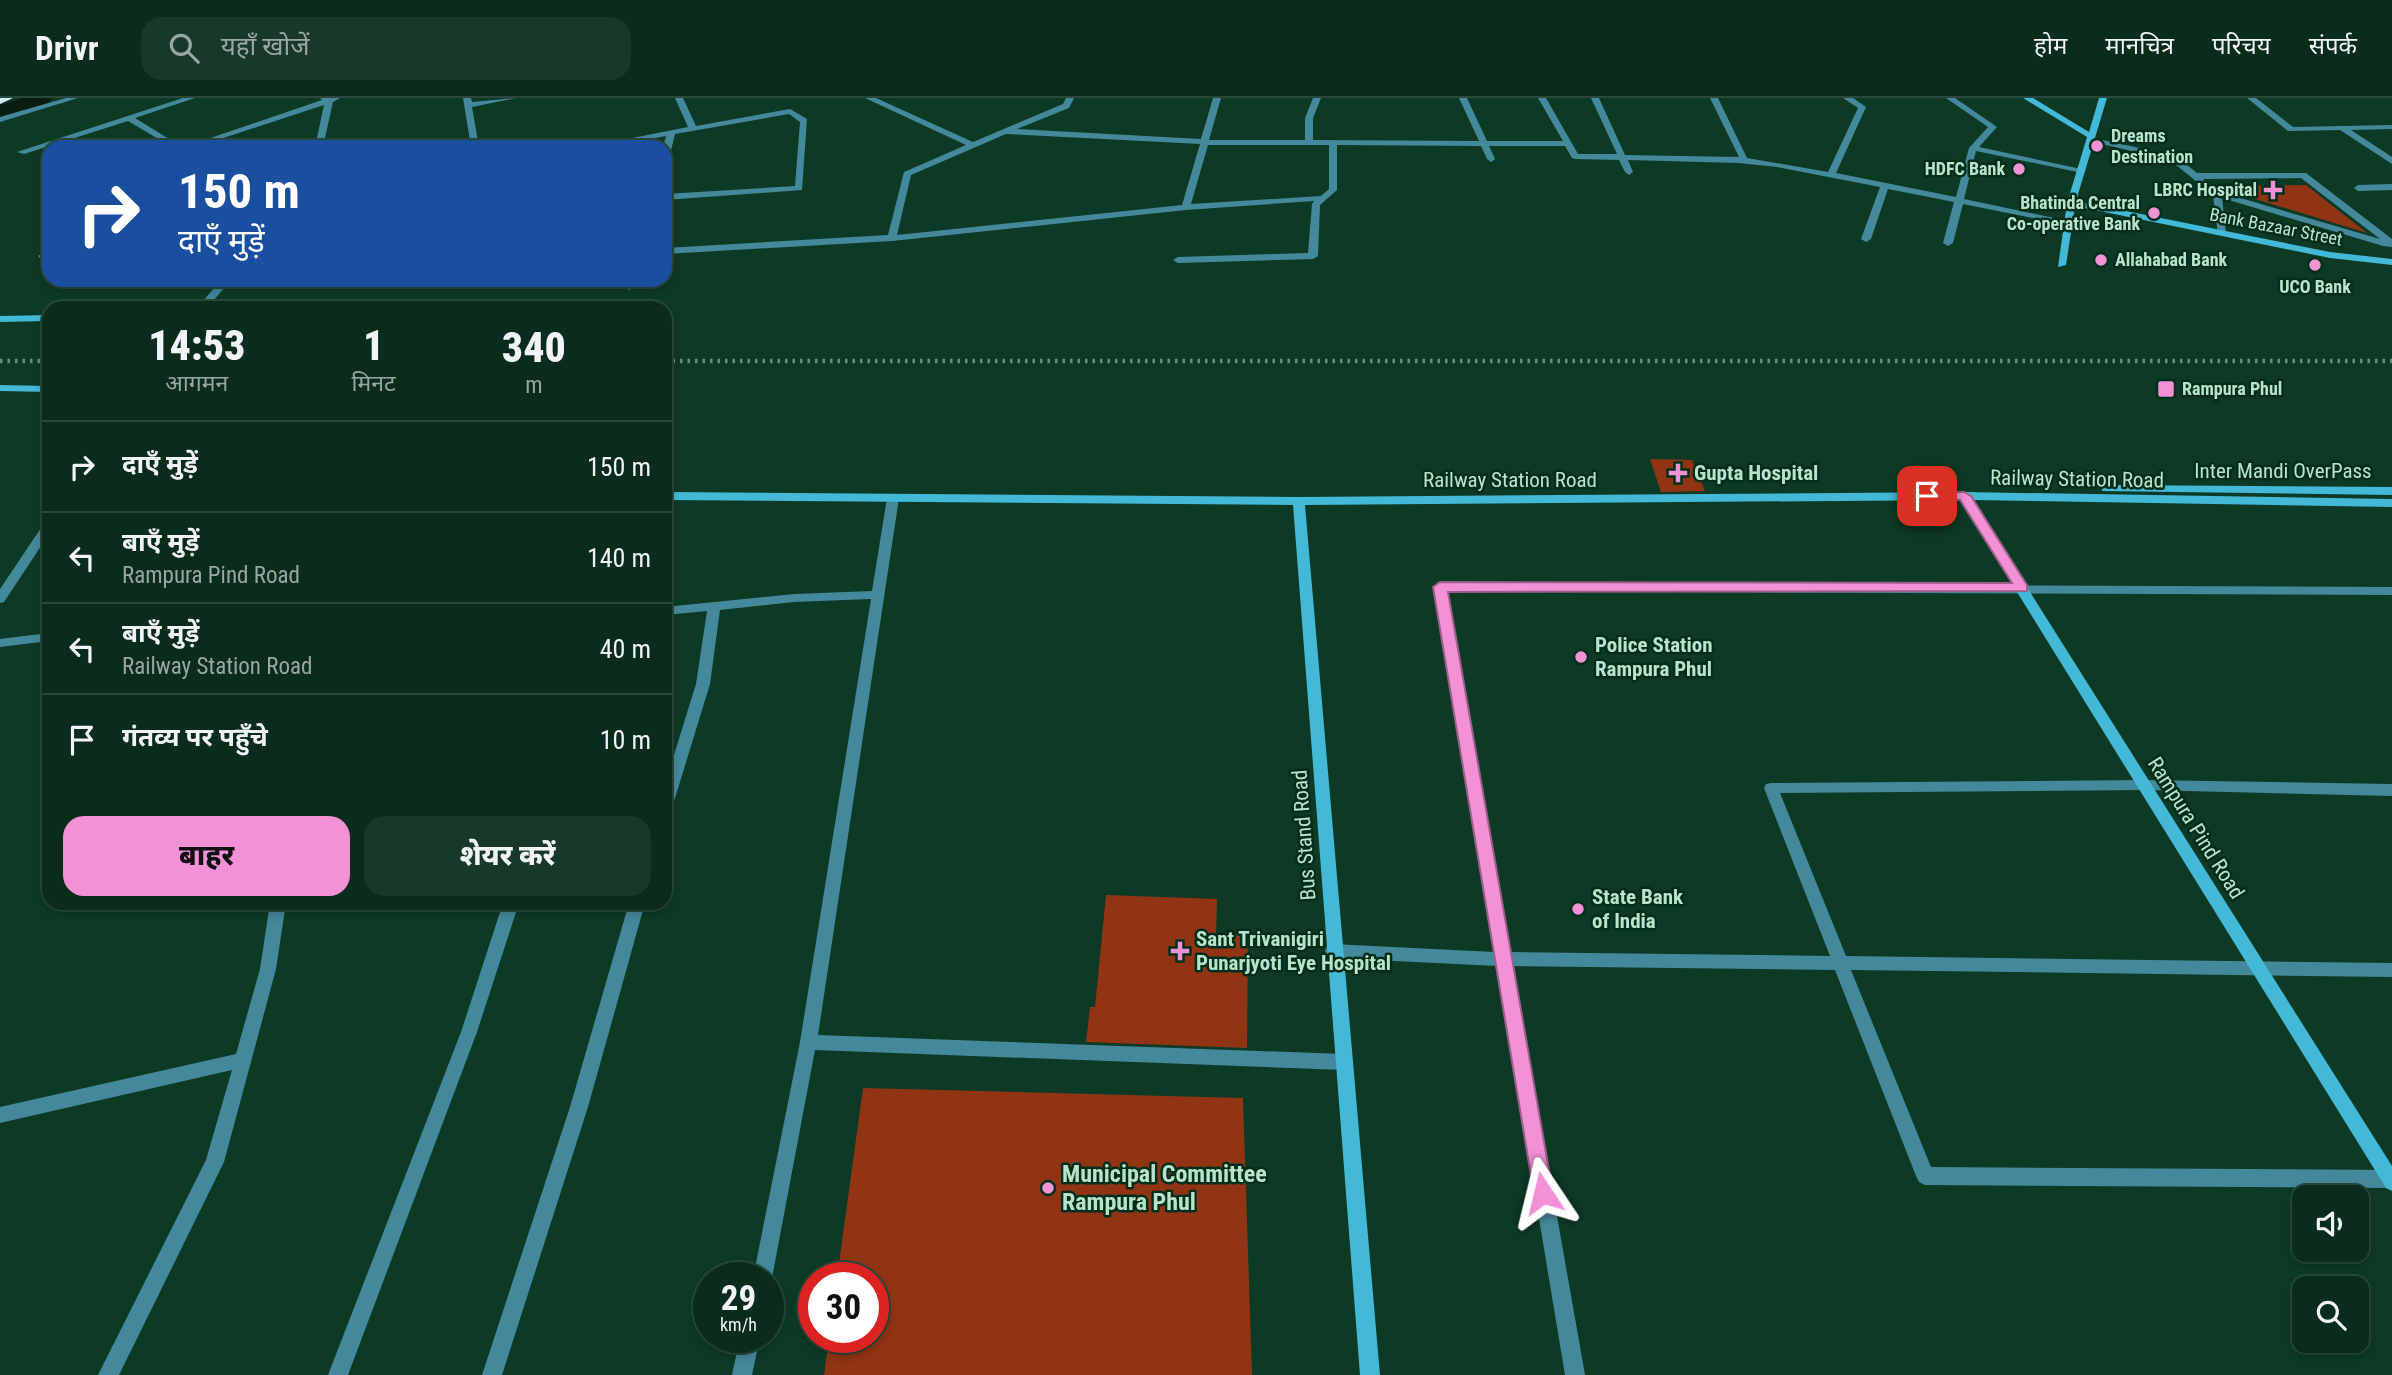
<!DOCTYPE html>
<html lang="hi">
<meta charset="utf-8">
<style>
:root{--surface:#0a2c1c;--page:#183829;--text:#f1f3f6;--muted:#99a7a3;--line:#2a483b;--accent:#f291d6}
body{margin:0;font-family:"Roboto Condensed","Noto Sans Devanagari",sans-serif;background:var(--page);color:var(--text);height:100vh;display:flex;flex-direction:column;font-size:26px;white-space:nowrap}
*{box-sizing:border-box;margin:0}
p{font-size:23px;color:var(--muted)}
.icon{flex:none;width:38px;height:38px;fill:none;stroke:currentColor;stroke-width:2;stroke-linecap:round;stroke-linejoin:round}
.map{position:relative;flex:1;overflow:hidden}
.side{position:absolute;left:42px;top:203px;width:630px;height:609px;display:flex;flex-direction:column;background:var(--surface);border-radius:21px;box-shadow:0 4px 10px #0003,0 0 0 2px var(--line)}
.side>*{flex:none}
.banner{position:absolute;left:42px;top:42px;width:630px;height:147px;border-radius:21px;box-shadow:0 4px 10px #0003,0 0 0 2px var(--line);background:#1a4fa0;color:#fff;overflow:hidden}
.fabs{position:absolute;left:2292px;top:1087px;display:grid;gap:14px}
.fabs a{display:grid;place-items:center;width:77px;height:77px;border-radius:14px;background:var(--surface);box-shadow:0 4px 10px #0003,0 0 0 2px var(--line);font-size:35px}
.speed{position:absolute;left:693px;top:1164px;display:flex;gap:14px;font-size:35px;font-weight:700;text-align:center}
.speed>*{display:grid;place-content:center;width:91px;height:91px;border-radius:50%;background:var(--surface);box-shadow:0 4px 10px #0003,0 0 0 2px var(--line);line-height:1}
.speed small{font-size:18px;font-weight:400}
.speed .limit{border:10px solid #d22;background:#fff;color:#111}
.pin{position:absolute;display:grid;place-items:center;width:60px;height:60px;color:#fff;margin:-30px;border-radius:14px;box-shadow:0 4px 10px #0006}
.me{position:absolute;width:77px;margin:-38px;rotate:350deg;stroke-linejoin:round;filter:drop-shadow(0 0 5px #0008)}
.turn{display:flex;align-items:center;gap:24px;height:147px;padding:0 21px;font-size:32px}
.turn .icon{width:91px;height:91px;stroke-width:2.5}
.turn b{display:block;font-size:49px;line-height:60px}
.eta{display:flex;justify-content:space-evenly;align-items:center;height:119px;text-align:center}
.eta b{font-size:42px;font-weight:800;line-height:49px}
.primary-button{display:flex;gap:14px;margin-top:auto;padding:14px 21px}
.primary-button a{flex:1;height:80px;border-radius:21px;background:var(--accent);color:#111;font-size:28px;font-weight:800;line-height:80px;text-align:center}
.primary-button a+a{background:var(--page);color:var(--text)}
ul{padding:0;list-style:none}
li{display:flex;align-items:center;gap:21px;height:91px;padding:0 21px;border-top:2px solid var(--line)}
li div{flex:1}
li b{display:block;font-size:26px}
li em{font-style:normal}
header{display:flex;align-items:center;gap:42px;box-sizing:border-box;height:98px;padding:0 35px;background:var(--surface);border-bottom:2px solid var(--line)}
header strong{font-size:33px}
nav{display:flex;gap:38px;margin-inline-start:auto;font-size:24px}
.search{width:490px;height:63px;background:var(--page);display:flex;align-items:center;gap:18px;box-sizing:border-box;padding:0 24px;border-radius:21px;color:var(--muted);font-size:26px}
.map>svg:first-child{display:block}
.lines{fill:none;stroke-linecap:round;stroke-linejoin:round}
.canal{fill:#0a1d13;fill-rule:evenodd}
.building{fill:#903414}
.street{fill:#44889b;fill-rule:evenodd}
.secondary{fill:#43b8d7;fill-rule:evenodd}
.highway{fill:#d0edf6;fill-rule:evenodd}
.rail{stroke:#66907a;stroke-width:4.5;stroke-dasharray:2.5 5;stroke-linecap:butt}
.route{fill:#f291d6;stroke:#9d5e8b;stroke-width:2}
.poi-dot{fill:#f291d6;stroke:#00301b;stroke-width:2.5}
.labels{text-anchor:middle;stroke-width:5;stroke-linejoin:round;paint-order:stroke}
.far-poi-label{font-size:18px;font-weight:bold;fill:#bbe2ca;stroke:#00301b;text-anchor:start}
.far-street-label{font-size:18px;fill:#bbe2ca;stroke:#00301b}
.street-label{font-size:21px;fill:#bbe2ca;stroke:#00301b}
.poi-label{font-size:21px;font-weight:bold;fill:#bbe2ca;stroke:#00301b;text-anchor:start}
.near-poi-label{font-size:24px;font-weight:bold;fill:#bbe2ca;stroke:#00301b;text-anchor:start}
</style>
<header>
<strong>Drivr</strong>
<div class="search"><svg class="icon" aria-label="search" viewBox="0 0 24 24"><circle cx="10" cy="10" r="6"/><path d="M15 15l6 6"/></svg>यहाँ खोजें</div>
<nav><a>होम</a><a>मानचित्र</a><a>परिचय</a><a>संपर्क</a></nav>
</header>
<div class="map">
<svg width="2392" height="1277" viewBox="0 0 2392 1277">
<rect width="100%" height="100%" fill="#0d3a25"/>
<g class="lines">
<!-- canal -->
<polygon class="canal" points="23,0 52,0 50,4 0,19 0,7"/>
</g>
<!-- building -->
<g class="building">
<polygon points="2306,87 2367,135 2219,90 2219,88"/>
<polygon points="1650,361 1692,362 1705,393 1661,394"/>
<polygon points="1106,797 1217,801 1216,835 1248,836 1247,950 1086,944 1090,909 1095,909"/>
<polygon points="863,990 1243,1000 1252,1277 824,1277 829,1239 873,1239 873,1180 837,1180"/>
</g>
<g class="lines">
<!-- street -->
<g class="street">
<polygon points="66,0 78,0 0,24 0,19"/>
<polygon points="183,0 195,0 135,20 182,49 172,49 128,23 24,56 17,54"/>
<polygon points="320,0 340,0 333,4 323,49 315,49 324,7 196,49 184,49 322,2"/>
<polygon points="463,0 471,0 472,4 516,0 472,9 479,49 471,49"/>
<polygon points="675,0 683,0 696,28 790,11 807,21 802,92 665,102 665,96 795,88 800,24 789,16 675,36 669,61 665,64 663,49 666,38 605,49 587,49 688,29"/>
<path d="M865 0H876L973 44 1063 6 1066 0H1074L1069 10 1017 31 1201 41 1213 0H1221L1209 42H1305V20L1313 0H1321L1313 20V42L1479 43 1459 0H1467L1487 43H1563L1538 0H1546L1578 56H1617L1591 0H1599L1625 57 1739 59 1710 0H1718L1747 60 1828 74 1858 10 1843 0H1853L1866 9 1836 75 1956 99 1969 50 1988 29 1946 0H1955L1997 29 1979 49 2086 72 2082 75 1976 53 1964 101 2073 124 2068 127 1963 106 1953 145 1948 148 1943 145 1954 104 1888 91 1871 141 1866 144 1861 141 1880 89 1777 69 1739 65 1628 62 1633 74 1629 77 1625 74 1619 62 1575 61 1572 60 1565 48H1489L1495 61 1491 64 1487 61 1481 48 1337 47V92L1320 107 1318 158 1313 161 1178 165 1173 162 1178 159 1308 155 1312 106 1314 103 1186 112 892 143 665 156V150L888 137 904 74 966 47ZM1006 36 1200 46 1182 107 897 137 911 77ZM1208 47H1329V91L1321 98 1191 106Z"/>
<polygon points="2247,0 2256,0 2293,29 2392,27 2392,31 2351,32 2392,59 2392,66 2340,32 2288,33"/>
<path d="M2089 39 2176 58 2197 75H2306L2392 141V149L2383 148 2222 100 2226 135 2218 137 2213 97 2170 62 2089 43ZM2301 80 2380 141 2220 94 2203 81Z"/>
<polygon points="2392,86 2392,92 2358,93 2354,90 2358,87"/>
<polygon points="43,155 49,155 49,161 40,160 38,158"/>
<polygon points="221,182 231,182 207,210 197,210"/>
<polygon points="624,182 634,182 630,192 622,190"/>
<polygon points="893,396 899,400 818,937 1343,956 1349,959 1352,964 1349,969 1343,972 815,952 772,1180 768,1187 768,1180 753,1180 800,944 871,501 794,504 720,512 710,586 672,710 670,714 665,716 665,686 696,586 707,513 665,517 665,509 794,496 872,493 887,400"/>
<polygon points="49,423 49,436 4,504 0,505 0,491 45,424"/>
<polygon points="1440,485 2392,489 2392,497 1447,493 1511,854 1830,858 1764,690 1766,686 1771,685 2145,682 2392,686 2392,698 2145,692 1780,695 1846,858 2392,865 2392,879 1851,872 1931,1069 2392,1072 2392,1090 1925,1087 1919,1084 1916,1078 1835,872 1513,868 1585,1277 1565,1277 1497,868 1333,860 1327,858 1325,853 1327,848 1333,846 1494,854 1434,489"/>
<polygon points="49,535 49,543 0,549 0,541"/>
<polygon points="270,805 286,805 276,871 224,1064 119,1277 98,1277 206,1062 232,972 0,1025 0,1009 236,956 260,871"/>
<polygon points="420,805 442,805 440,809 434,811 422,809"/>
<polygon points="503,805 519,805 477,934 348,1277 328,1277 461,934"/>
<polygon points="629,805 645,805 588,1009 502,1277 482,1277 570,1009"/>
<polygon points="740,1239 760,1239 752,1277 732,1277"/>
</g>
<!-- secondary -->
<g class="secondary">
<polygon points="2023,0 2033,0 2089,34 2099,0 2107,0 2076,103 2330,154 2392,161 2392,167 2330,160 2075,108 2066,167 2058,169 2067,105 2087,39"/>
<polygon points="49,217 49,223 0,224 0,218"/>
<polygon points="0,287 49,288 49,294 0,293"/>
<polygon points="2106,387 2392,389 2392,397 2102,393 2102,389"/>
<polygon points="665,394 1299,399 1964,394 2392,401 2392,409 1972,402 2392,1068 2392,1093 2386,1090 1960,402 1305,407 1380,1277 1360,1277 1293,407 665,402"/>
</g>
<!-- highway -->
<polygon class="highway" points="0,0 13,0 0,6"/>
<!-- rail -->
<g class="rail">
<polyline points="0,263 49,263"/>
<polyline points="665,263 2392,263"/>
</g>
</g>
<!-- route -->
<polygon class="route" points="1964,394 1971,398 2027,487 2027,493 1448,494 1553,1095 1550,1102 1543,1105 1535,1102 1433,489 1440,484 2012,485 1960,402 1927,402 1920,398 1927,394"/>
<!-- markers -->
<g class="poi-dot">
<circle cx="2097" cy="48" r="7"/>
<circle cx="2019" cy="71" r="7"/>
<path d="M2269.5 81.5h7v7h7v7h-7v7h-7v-7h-7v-7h7z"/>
<circle cx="2154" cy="115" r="7"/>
<circle cx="2101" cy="162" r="7"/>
<circle cx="2315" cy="167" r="7"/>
<rect x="2157" y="282" width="18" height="18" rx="3.5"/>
<path d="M1674.5 364.5h7v7h7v7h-7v7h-7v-7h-7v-7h7z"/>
<circle cx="1581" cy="559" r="7"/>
<circle cx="1578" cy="811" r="7"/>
<path d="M1176.5 842.5h7v7h7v7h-7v7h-7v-7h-7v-7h7z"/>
<circle cx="1048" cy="1090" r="7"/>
</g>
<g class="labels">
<!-- far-poi labels -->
<g class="far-poi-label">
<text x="2111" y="44">Dreams<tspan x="2111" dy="21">Destination</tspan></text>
<text x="2005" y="77" text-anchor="end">HDFC Bank</text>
<text x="2257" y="98" text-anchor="end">LBRC Hospital</text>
<text x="2140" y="111" text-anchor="end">Bhatinda Central<tspan x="2140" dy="21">Co-operative Bank</tspan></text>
<text x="2115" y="168">Allahabad Bank</text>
<text x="2315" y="195" text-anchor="middle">UCO Bank</text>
<text x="2182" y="297">Rampura Phul</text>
</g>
<!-- far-street labels -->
<g class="far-street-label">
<text transform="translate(2276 129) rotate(11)" y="6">Bank Bazaar Street</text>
</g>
<!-- street labels -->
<g class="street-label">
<text x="2283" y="380">Inter Mandi OverPass</text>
<text transform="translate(2077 381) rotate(1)" y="7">Railway Station Road</text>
<text x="1510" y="389">Railway Station Road</text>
<text transform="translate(2196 730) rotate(58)" y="7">Rampura Pind Road</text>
<text transform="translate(1304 737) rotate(-94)" y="7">Bus Stand Road</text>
</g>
<!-- poi labels -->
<g class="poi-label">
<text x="1694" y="382">Gupta Hospital</text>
<text x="1595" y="554">Police Station<tspan x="1595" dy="24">Rampura Phul</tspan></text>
<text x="1592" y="806">State Bank<tspan x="1592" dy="24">of India</tspan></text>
<text x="1196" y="848">Sant Trivanigiri<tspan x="1196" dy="24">Punarjyoti Eye Hospital</tspan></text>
</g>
<!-- near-poi labels -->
<g class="near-poi-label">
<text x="1062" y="1084">Municipal Committee<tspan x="1062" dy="28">Rampura Phul</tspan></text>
</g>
</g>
</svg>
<div class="fabs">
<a><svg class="icon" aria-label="sound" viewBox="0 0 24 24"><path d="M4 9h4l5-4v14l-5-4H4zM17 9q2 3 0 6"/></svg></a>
<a><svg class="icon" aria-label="search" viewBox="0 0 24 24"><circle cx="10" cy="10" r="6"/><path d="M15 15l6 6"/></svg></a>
</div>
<div class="speed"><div>29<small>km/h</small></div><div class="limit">30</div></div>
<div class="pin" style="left:1927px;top:398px;background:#d93025"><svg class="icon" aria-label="arrive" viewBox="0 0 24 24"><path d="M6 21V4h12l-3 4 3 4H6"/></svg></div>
<svg class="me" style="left:1543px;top:1095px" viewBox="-20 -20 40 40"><path d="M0-17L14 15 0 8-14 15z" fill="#f291d6" stroke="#fff" stroke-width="4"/></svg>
<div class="banner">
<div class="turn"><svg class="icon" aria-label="right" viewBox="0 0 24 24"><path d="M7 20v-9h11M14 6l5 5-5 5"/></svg><div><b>150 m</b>दाएँ मुड़ें</div></div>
</div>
<section class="side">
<div class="eta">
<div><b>14:53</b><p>आगमन</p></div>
<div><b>1</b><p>मिनट</p></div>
<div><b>340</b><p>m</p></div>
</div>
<ul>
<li><svg class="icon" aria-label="right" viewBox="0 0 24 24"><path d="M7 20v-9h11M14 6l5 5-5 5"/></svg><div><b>दाएँ मुड़ें</b></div><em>150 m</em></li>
<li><svg class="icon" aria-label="left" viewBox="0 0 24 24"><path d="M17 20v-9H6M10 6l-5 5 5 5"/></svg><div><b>बाएँ मुड़ें</b><p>Rampura Pind Road</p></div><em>140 m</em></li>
<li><svg class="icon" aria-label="left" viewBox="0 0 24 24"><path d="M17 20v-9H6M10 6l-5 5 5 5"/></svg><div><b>बाएँ मुड़ें</b><p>Railway Station Road</p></div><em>40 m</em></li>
<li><svg class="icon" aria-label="arrive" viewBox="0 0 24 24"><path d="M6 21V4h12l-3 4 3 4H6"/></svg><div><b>गंतव्य पर पहुँचे</b></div><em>10 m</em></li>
</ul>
<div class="primary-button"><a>बाहर</a><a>शेयर करें</a></div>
</section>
</div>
